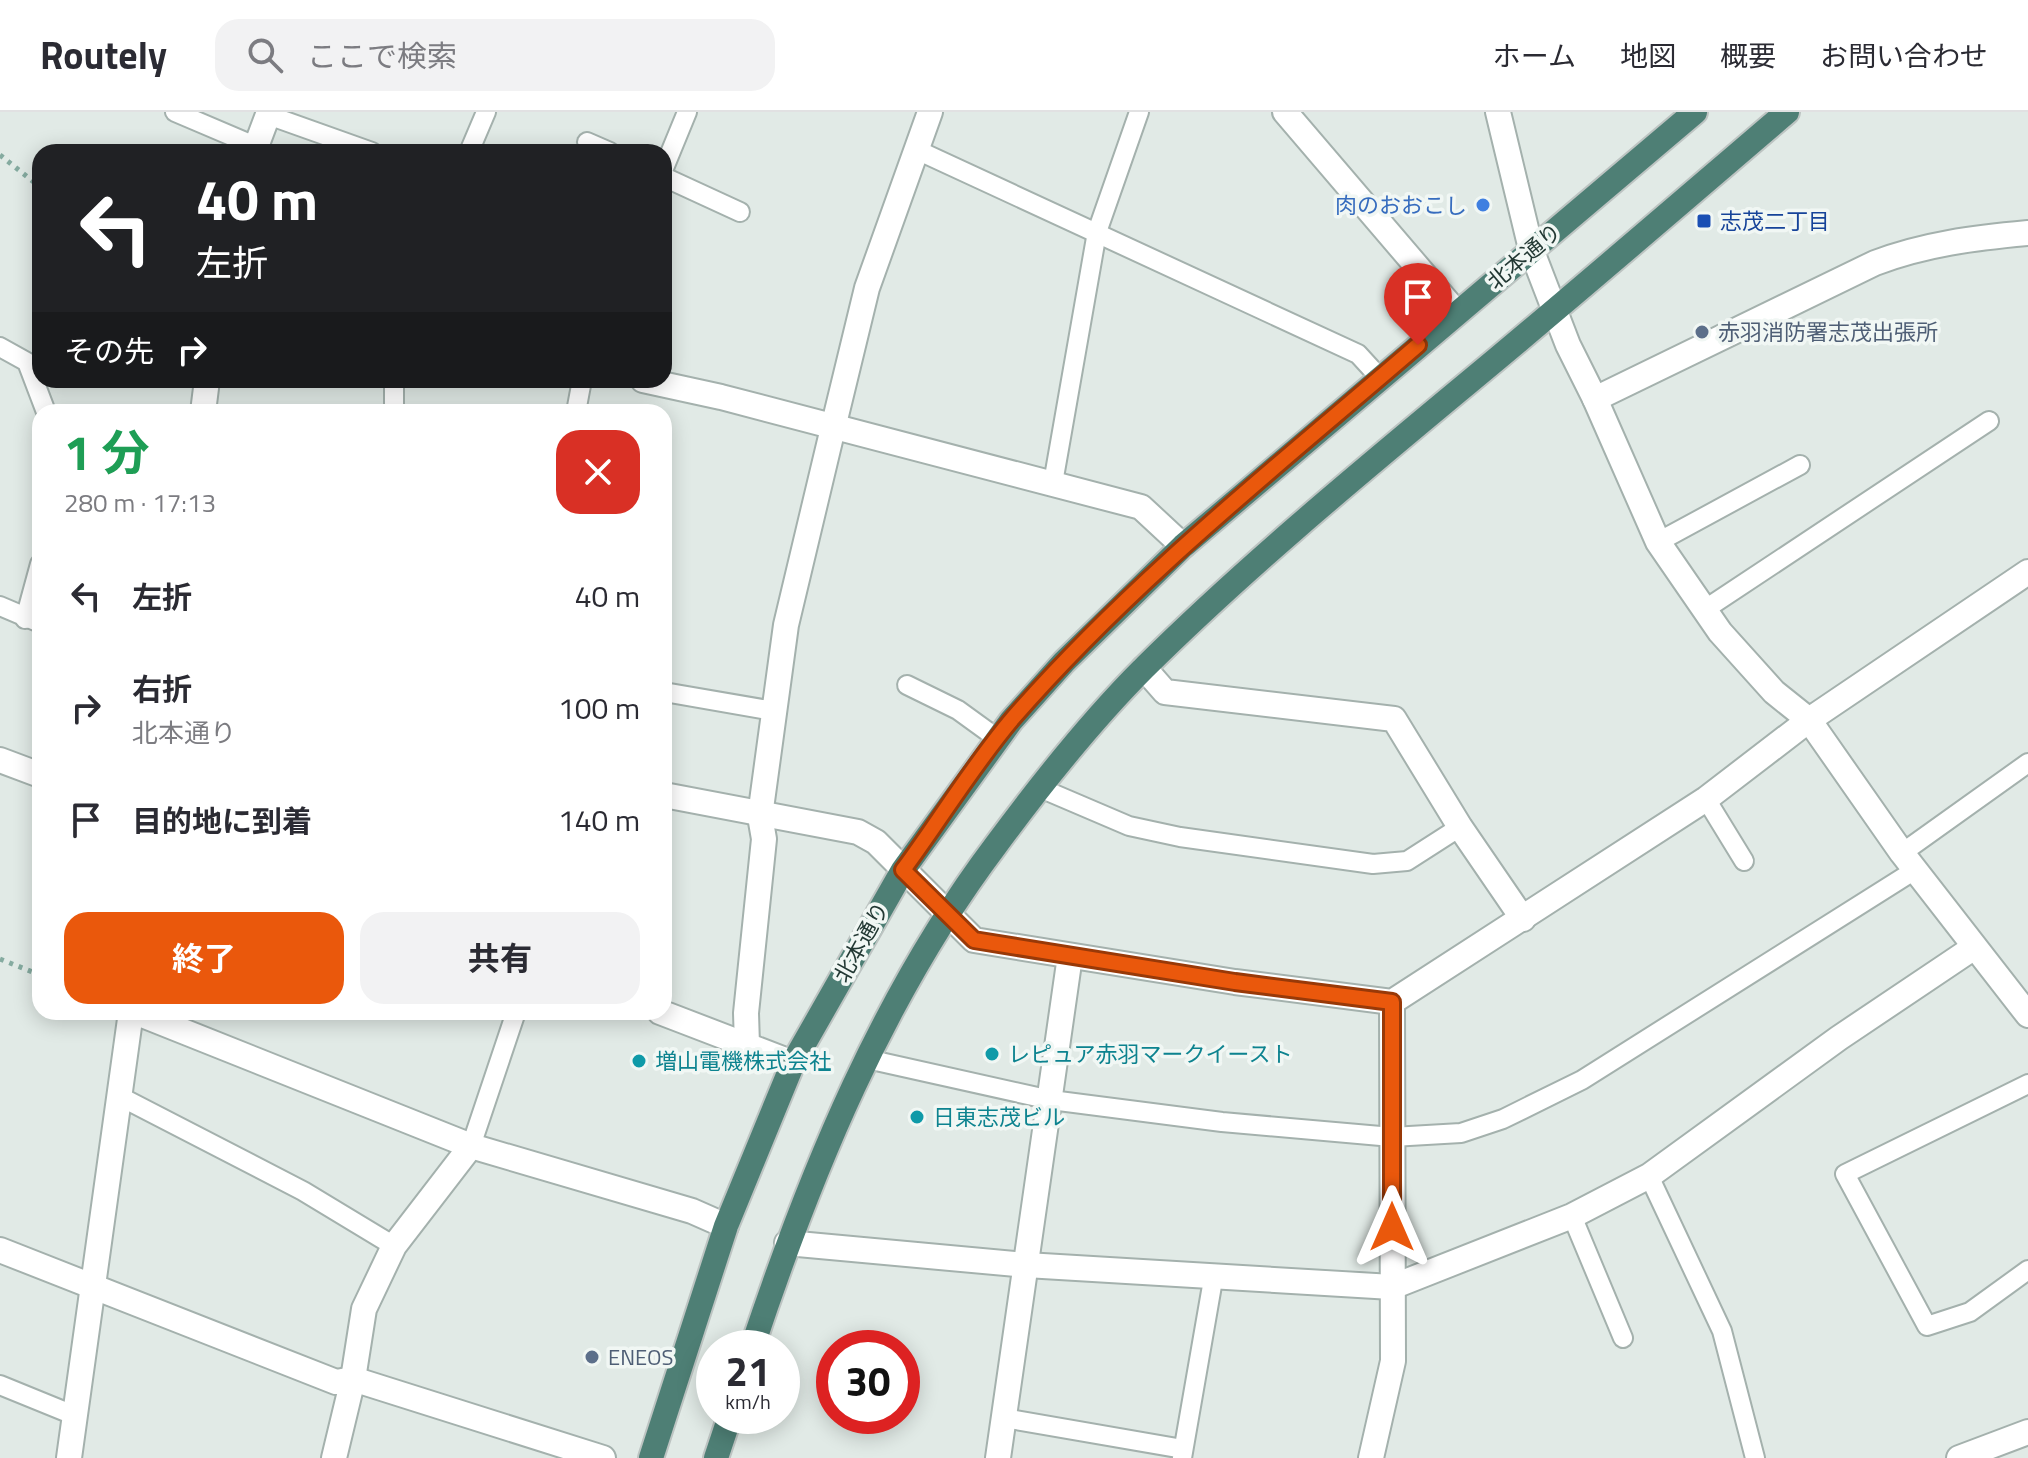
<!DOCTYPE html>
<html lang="ja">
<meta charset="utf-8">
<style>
:root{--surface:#fff;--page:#f2f2f3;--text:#2b2b33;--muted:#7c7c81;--line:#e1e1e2;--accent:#ea580c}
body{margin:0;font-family:"Titillium Web","Noto Sans JP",sans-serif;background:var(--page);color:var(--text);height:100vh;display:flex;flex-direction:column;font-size:30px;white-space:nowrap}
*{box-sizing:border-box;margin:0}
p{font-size:26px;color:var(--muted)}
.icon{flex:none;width:44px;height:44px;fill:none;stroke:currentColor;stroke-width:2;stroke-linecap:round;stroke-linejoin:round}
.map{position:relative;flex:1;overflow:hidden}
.panel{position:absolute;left:32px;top:292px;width:640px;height:616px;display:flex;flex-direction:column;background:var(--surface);border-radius:24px;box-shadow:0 4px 20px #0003}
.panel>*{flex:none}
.guide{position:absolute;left:32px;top:32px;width:640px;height:244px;border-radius:24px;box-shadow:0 4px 20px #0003;background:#202124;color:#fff;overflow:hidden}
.speed{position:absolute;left:696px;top:1218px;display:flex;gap:16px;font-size:40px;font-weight:700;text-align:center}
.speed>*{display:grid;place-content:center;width:104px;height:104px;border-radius:50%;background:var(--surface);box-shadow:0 4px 20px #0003;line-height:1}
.speed small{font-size:20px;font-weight:400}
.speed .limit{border:12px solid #d22;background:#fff;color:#111}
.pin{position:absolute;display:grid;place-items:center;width:68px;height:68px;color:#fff;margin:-82px -34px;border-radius:50% 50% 50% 0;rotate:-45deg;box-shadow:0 0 8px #0007}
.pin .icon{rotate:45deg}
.me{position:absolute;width:88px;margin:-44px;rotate:0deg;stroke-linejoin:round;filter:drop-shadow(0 0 6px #0008)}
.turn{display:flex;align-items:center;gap:28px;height:168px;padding:0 32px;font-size:36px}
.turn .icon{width:104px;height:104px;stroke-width:2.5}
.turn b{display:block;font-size:56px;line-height:68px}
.then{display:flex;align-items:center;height:76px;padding:0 32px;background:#0003;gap:16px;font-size:30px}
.round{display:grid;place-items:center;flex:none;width:84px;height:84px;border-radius:24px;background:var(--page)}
.overview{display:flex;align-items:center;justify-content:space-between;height:136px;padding:0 32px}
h1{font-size:48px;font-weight:700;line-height:60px;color:#1e9e55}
.primary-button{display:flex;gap:16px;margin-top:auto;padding:16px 32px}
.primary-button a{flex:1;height:92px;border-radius:24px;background:var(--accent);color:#fff;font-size:32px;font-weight:700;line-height:92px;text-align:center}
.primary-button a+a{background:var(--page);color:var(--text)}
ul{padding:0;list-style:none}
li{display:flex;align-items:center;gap:24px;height:112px;padding:0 32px}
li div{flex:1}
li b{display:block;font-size:30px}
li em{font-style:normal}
header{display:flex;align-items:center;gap:48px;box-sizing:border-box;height:112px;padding:0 40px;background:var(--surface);border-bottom:2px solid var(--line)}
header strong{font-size:38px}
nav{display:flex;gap:44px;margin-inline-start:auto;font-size:28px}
.search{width:560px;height:72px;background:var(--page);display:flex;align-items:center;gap:20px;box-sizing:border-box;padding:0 28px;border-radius:24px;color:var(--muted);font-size:30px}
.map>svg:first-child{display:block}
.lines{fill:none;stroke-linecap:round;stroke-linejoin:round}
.service-casing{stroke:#a4b1ad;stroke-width:22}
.minor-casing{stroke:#a4b1ad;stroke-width:28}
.trunk-casing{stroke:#bdc4c2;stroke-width:28}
.path{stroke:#85aba0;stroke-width:5;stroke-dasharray:4 6;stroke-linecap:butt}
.service{stroke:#fff;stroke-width:18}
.minor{stroke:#fff;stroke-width:24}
.trunk{stroke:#4e7f75;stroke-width:24}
.route-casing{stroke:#983908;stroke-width:20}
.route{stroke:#ea580c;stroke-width:14}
.shop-dot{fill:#3f7fe0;stroke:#f1f7f4;stroke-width:3}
.transit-dot{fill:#1a4fb4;stroke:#f1f7f4;stroke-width:3}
.service-dot{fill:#5c6f8a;stroke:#f1f7f4;stroke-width:3}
.culture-dot{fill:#0f9aa8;stroke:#f1f7f4;stroke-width:3}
.labels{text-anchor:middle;stroke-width:7;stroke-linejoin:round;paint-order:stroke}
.shop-label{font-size:22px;fill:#366cbe;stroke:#f1f7f4;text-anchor:end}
.transit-label{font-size:22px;fill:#164399;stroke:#f1f7f4;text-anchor:start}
.street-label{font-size:22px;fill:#233934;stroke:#f1f7f4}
.service-label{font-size:22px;fill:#4e5e75;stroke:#f1f7f4;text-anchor:start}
.culture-label{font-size:22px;fill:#0d838f;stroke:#f1f7f4;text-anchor:start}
</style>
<header>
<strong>Routely</strong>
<div class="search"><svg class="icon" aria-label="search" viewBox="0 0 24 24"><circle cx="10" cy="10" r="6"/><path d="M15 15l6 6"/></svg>ここで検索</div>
<nav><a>ホーム</a><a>地図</a><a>概要</a><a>お問い合わせ</a></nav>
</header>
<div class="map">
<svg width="2028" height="1346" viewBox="0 0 2028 1346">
<rect width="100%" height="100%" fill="#e1eae6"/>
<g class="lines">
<defs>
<g id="service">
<polyline points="175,0 255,34"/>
<polyline points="268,3 372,40"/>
<polyline points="587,30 610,40"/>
<polyline points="917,38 1358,242 1380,266"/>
<polyline points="469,40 486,0"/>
<polyline points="664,56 687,0"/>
<polyline points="664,65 740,100"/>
<polyline points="0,235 27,250 46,300"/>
<polyline points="394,300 394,268"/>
<polyline points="576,300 582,268"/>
<polyline points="1053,371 1097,120 1139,0"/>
<polyline points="1658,430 1800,353"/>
<polyline points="0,494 40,511"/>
<polyline points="1704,498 1989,309"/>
<polyline points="25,507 40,452"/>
<polyline points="907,573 958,598 998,627"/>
<polyline points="664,580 774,599"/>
<polyline points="1040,676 1129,714 1180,725 1373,752 1407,749 1460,715"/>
<polyline points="1706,687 1744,749"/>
<polyline points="1902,741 2028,651"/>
<polyline points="867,947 1051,988 1222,1010 1392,1025 1461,1021 1503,1007 1582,968 1915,758"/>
<polyline points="2028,972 1845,1062 1927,1214 1970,1200 2028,1158"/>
<polyline points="119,984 303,1079 394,1134"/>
<polyline points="471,1034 516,900"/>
<polyline points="1649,1064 1722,1219 1755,1346"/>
<polyline points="1572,1104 1623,1226"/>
<polyline points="0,1273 76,1304"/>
<polyline points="1004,1306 1183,1337"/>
<polyline points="1182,1346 1214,1162"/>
</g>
<g id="minor">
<polyline points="1285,0 1456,200"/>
<polyline points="1498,0 1531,137 1568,233 1595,287 1658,430 1720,520 1774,580 1809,608 1902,741 2028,903"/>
<polyline points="254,40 269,0"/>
<polyline points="643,268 721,285 1141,395 1183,434"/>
<path d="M1595 287 1875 151C1925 132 1974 126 2028 121"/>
<polyline points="203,300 207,268"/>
<polyline points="1144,556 1165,580 1394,607 1460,715 1523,807"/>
<polyline points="0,648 40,663"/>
<polyline points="664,683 858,720 876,730 974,828 1235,870 1392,890 1706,687 1809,608 2028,460"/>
<polyline points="135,900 471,1034 692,1099 726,1114"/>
<polyline points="660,900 793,951"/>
<polyline points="747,933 746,901 764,727 760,704 786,513 833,316 867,176 930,0"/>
<polyline points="787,1131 1026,1153 1392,1175 1572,1104 1649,1064 1839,926 1973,836"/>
<polyline points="0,1138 336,1270 353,1267 603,1346"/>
<polyline points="69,1346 131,900"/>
<polyline points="334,1346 353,1267 364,1197 394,1134 471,1034"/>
<polyline points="998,1346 1070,844"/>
<polyline points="1371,1346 1393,1249 1392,890"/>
<polyline points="1959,1346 2028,1320"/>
</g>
<g id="trunk">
<path d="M752 1236C811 1059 883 883 996 733 1041 672 1090 610 1144 556 1255 446 1378 346 1498 246 1595 165 1691 82 1787 0"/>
<polyline points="651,1346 726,1114 793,951 903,758 1011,609 1064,550 1183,434 1695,0"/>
<polyline points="716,1346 730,1304"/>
</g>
</defs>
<!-- service casing -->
<use href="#service" class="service-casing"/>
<!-- minor casing -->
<use href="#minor" class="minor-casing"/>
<!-- trunk casing -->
<use href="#trunk" class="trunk-casing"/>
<!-- path -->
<g class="path">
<polyline points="0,43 40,75"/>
<polyline points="0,847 40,863"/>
</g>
<!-- service -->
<use href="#service" class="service"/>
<!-- minor -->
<use href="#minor" class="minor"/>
<!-- trunk -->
<use href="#trunk" class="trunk"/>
</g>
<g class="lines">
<defs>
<path id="route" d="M1392 1115V890L1235 870 974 828 903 758C940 708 973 653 1013 606 1134 467 1279 353 1418 233"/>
</defs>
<!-- route casing -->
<use href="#route" class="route-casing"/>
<!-- route -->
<use href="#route" class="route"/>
</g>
<!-- markers -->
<circle class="shop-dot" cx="1483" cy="93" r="8"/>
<rect class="transit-dot" x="1696" y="101" width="16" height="16" rx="4"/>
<g class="service-dot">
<circle cx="1702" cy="220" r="8"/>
<circle cx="592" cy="1245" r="8"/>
</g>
<g class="culture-dot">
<circle cx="992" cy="942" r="8"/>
<circle cx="639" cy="949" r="8"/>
<circle cx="917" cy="1005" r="8"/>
</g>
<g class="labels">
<!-- shop labels -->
<g class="shop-label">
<text x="1467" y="101">肉のおおこし</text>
</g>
<!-- transit labels -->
<g class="transit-label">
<text x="1720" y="117">志茂二丁目</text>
</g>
<!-- street labels -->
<g class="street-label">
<text transform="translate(1524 144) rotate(-40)" y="8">北本通り</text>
<text transform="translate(861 830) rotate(-61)" y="8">北本通り</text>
</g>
<!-- service labels -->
<g class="service-label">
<text x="1718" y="228">赤羽消防署志茂出張所</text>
<text x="608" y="1253">ENEOS</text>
</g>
<!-- culture labels -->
<g class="culture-label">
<text x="1008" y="950">レピュア赤羽マークイースト</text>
<text x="655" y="957">増山電機株式会社</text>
<text x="933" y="1013">日東志茂ビル</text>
</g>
</g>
</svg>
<div class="speed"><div>21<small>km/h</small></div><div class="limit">30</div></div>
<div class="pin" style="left:1418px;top:233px;background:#d93025"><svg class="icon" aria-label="arrive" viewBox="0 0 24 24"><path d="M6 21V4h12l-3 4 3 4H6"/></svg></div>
<svg class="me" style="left:1392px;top:1115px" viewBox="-20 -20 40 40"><path d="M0-17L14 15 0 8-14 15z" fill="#ea580c" stroke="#fff" stroke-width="4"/></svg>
<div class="guide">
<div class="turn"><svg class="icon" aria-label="left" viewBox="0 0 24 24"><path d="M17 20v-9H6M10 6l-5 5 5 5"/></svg><div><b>40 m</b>左折</div></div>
<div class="then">その先<svg class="icon" aria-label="right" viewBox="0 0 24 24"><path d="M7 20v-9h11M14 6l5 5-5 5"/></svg></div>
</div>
<section class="panel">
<div class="overview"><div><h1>1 分</h1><p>280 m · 17:13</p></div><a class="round" style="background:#d93025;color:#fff"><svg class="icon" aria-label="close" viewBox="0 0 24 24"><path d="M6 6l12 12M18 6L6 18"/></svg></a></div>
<ul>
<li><svg class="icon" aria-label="left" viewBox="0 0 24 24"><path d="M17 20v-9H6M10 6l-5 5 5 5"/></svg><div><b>左折</b></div><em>40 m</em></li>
<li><svg class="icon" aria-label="right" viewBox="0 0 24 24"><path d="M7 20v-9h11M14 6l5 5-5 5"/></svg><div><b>右折</b><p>北本通り</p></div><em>100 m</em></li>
<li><svg class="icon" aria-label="arrive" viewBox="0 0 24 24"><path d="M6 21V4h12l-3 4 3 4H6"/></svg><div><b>目的地に到着</b></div><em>140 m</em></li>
</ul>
<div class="primary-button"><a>終了</a><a>共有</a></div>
</section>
</div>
